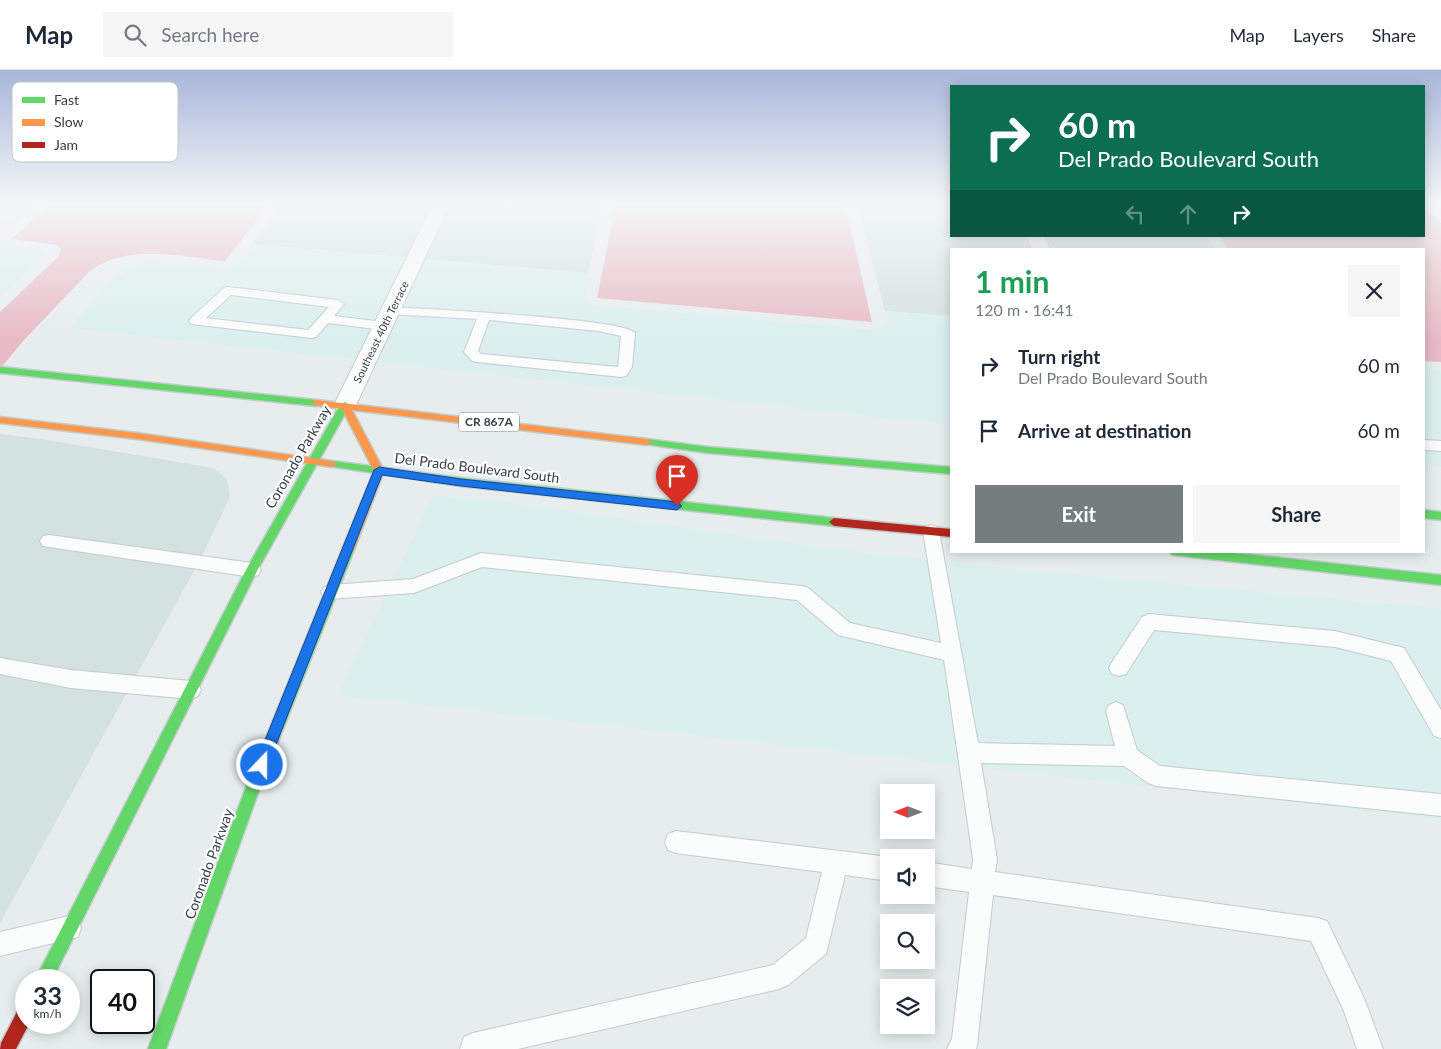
<!DOCTYPE html>
<meta charset="utf-8">
<style>
:root{--surface:#fff;--page:#f6f6f7;--text:#1f2937;--muted:#747a83;--line:#e0e1e3;--accent:#737e7d}
body{margin:0;font-family:Lato,sans-serif;background:var(--page);color:var(--text);height:100vh;display:flex;flex-direction:column;font-size:19px;white-space:nowrap}
*{box-sizing:border-box;margin:0}
p{font-size:16px;color:var(--muted)}
.icon{flex:none;width:28px;height:28px;fill:none;stroke:currentColor;stroke-width:2;stroke-linecap:round;stroke-linejoin:round}
.map{position:relative;flex:1;overflow:hidden}
.side{position:absolute;left:950px;top:178px;width:475px;height:305px;display:flex;flex-direction:column;background:var(--surface);border-radius:0px;box-shadow:0 2px 12px #0003}
.side>*{flex:none}
.banner{position:absolute;left:950px;top:15px;width:475px;height:152px;border-radius:0px;box-shadow:0 2px 12px #0003;background:#0b6e4f;color:#fff;overflow:hidden}
.needle{width:32px;rotate:270deg}
.fabs{position:absolute;left:880px;top:714px;display:grid;gap:10px}
.fabs a{display:grid;place-items:center;width:55px;height:55px;border-radius:0px;background:var(--surface);box-shadow:0 2px 12px #0003;font-size:25px}
.speed{position:absolute;left:15px;top:899px;display:flex;gap:10px;font-size:25px;font-weight:700;text-align:center}
.speed>*{display:grid;place-content:center;width:65px;height:65px;border-radius:50%;background:var(--surface);box-shadow:0 2px 12px #0003;line-height:1}
.speed small{font-size:12px;font-weight:400}
.speed .limit{border:2px solid #111;border-radius:8px;background:#fff;color:#111}
.pin{position:absolute;display:grid;place-items:center;width:42px;height:42px;color:#fff;margin:-51px -21px;border-radius:50% 50% 50% 0;rotate:-45deg;box-shadow:0 0 5px #0007}
.pin .icon{rotate:45deg}
.me{position:absolute;width:55px;margin:-28px;rotate:22deg;stroke-linejoin:round;filter:drop-shadow(0 0 4px #0008)}
.turn{display:flex;align-items:center;gap:18px;height:105px;padding:0 25px;font-size:22px}
.turn .icon{width:65px;height:65px;stroke-width:2.5}
.turn b{display:block;font-size:35px;line-height:42px}
.lanes{display:flex;align-items:center;height:48px;padding:0 25px;background:#0003;justify-content:center;gap:25px;direction:ltr}
.lanes .off{opacity:.35}
.round{display:grid;place-items:center;flex:none;width:52px;height:52px;border-radius:0px;background:var(--page)}
.summary{display:flex;align-items:center;justify-content:space-between;height:85px;padding:0 25px}
h1{font-size:30px;font-weight:700;line-height:38px;color:#1e9e55}
.cta{display:flex;gap:10px;margin-top:auto;padding:10px 25px}
.cta a{flex:1;height:58px;border-radius:0px;background:var(--accent);color:#fff;font-size:20px;font-weight:700;line-height:58px;text-align:center}
.cta a+a{background:var(--page);color:var(--text)}
ul{padding:0;list-style:none}
li{display:flex;align-items:center;gap:15px;height:65px;padding:0 25px}
li div{flex:1}
li b{display:block;font-size:19px}
li em{font-style:normal}
header{display:flex;align-items:center;gap:30px;box-sizing:border-box;height:70px;padding:0 25px;background:var(--surface);border-bottom:1px solid var(--line)}
header strong{font-size:24px}
nav{display:flex;gap:28px;margin-inline-start:auto;font-size:18px}
.search{width:350px;height:45px;background:var(--page);display:flex;align-items:center;gap:12px;box-sizing:border-box;padding:0 18px;border-radius:0px;color:var(--muted);font-size:19px}
.map>svg:first-child{display:block}
.residential{fill:#d4e1e1}
.commercial{fill:#daefee}
.water{fill:#e8bac6}
.lines{fill:none;stroke-linecap:round;stroke-linejoin:round}
.lane-casing{stroke:#c5cbcb;stroke-width:2}
.street-casing{stroke:#c5cbcb;stroke-width:2}
.fast-casing{stroke:#c0cccd;stroke-width:3}
.slow-casing{stroke:#c0cccd;stroke-width:3}
.jam-casing{stroke:#c0cccd;stroke-width:3}
.lane{fill:#fbfcfc;fill-rule:evenodd}
.street{fill:#fbfcfc;fill-rule:evenodd}
.fast{fill:#63d668;fill-rule:evenodd}
.slow{fill:#ff974d;fill-rule:evenodd}
.jam{fill:#b3261e;fill-rule:evenodd}
.route{fill:#1a73e8;stroke:#114b97}
.labels{text-anchor:middle;stroke-width:4.5;stroke-linejoin:round;paint-order:stroke}
.far-street-label{font-size:11px;fill:#344241;stroke:#fff}
.shield{fill:#fff;stroke:#717b7a;stroke-width:1}
.shield-label{font-size:12px;font-weight:bold;fill:#344241}
.street-label{font-size:14px;fill:#344241;stroke:#fff}
.key{fill:#fff;stroke:#c2c6c6;stroke-width:1}
.key-label{font-size:14px;fill:#344241}
</style>
<header>
<strong>Map</strong>
<div class="search"><svg class="icon" aria-label="search" viewBox="0 0 24 24"><circle cx="10" cy="10" r="6"/><path d="M15 15l6 6"/></svg>Search here</div>
<nav><a>Map</a><a>Layers</a><a>Share</a></nav>
</header>
<div class="map">
<svg width="1441" height="979" viewBox="0 0 1441 979">
<rect width="100%" height="100%" fill="#e7eded"/>
<!-- residential -->
<g class="residential">
<polygon points="0,134 39,134 14,155 0,154"/>
<polygon points="283,134 603,134 588,203 252,174"/>
<polygon points="857,134 951,134 951,166 1206,166 1216,179 951,179 951,246 885,241"/>
<polygon points="0,364 41,369 213,398 227,409 230,427 200,490 0,853"/>
</g>
<!-- commercial -->
<g class="commercial">
<polygon points="0,174 40,179 46,183 0,228"/>
<polygon points="252,174 588,203 583,230 593,235 872,260 886,256 887,252 885,241 951,246 951,355 70,258 112,210 143,190 226,198 233,195 240,190 244,190"/>
<polygon points="1424,299 1441,300 1441,397 1424,395"/>
<polygon points="433,426 483,429 832,479 983,496 1441,539 1441,749 338,625"/>
</g>
<!-- water -->
<g class="water">
<path d="M51 134H270L225 191C180 187 128 172 89 202L24 270 0 299V242L57 188 61 180 58 175 11 169Z"/>
<polygon points="616,134 845,134 872,252 597,228"/>
<polygon points="1424,139 1441,153 1441,292 1424,291 1424,179 1229,179 1219,166 1424,166"/>
</g>
<g class="lines">
<defs>
<g id="lane">
<path d="M228 217 338 230 344 234 334 246 383 252 390 256 383 260 328 253 316 267 311 268 191 254 189 251 191 248 224 218ZM231 225 329 237 308 260 206 248Z"/>
<path d="M391 237C422 239 623 248 635 263L632 297 626 306 621 307 477 292 472 291 464 282 477 249 386 244 385 241ZM489 250 598 261 621 266 618 297 481 284 478 281Z"/>
<polygon points="1424,370 1441,371 1441,381 1424,380"/>
<polygon points="931,455 937,457 939,461 978,673 1115,676 1106,641 1109,635 1116,632 1123,635 1137,680 1160,696 1441,724 1441,746 1156,716 1148,713 1124,696 981,693 997,789 995,802 1318,848 1327,851 1364,928 1383,979 1357,979 1344,941 1311,871 993,825 977,976 976,979 947,979 952,969 969,822 926,816 926,792 972,799 973,789 944,590 838,565 797,530 482,497 414,523 330,529 324,527 321,522 324,517 330,515 413,509 481,483 802,516 808,518 850,553 941,573 923,461 925,457"/>
<polygon points="49,465 252,493 258,495 261,500 258,505 252,507 49,477 43,476 40,471 43,466"/>
<polygon points="1149,544 1335,561 1404,578 1441,640 1441,668 1434,666 1391,591 1335,577 1154,560 1126,604 1119,606 1112,604 1109,598 1112,592 1142,547"/>
<polygon points="0,588 71,600 191,611 198,614 201,620 198,626 191,629 71,618 0,604"/>
<polygon points="676,761 889,787 889,811 845,805 826,884 788,915 779,919 518,979 460,979 464,967 473,963 773,895 806,868 822,802 676,783 668,780 665,772 668,764"/>
<polygon points="69,846 78,849 81,858 78,867 0,886 0,862"/>
</g>
<g id="street">
<polygon points="433,134 450,134 356,335 353,340 345,342 337,340 334,335"/>
<polygon points="1026,166 1044,166 1050,179 1032,179"/>
</g>
<g id="fast">
<polygon points="0,297 316,330 321,333 316,336 0,303"/>
<polygon points="345,332 350,335 257,501 52,910 35,910 246,500 340,335"/>
<polygon points="647,369 708,377 951,397 951,404 708,383 644,374 642,372 644,370"/>
<polygon points="332,391 461,408 834,448 839,452 834,456 461,416 328,396 327,394 328,392"/>
<polygon points="1424,440 1441,442 1441,450 1424,448"/>
<polygon points="348,476 354,480 262,712 166,979 148,979 248,712 342,480"/>
<polygon points="1168,481 1215,481 1441,505 1441,515 1173,485"/>
</g>
<g id="slow">
<polygon points="316,330 647,369 652,372 647,375 352,340 384,401 354,480 348,484 342,480 374,401 342,339 313,335 313,331"/>
<polygon points="0,347 137,363 332,391 337,394 332,397 137,369 0,353"/>
</g>
<g id="jam">
<polygon points="834,448 951,459 951,467 834,456 829,452"/>
<polygon points="26,934 26,952 30,952 16,979 0,979 1,973 20,936"/>
</g>
</defs>
<!-- lane casing -->
<use href="#lane" class="lane-casing"/>
<!-- street casing -->
<use href="#street" class="street-casing"/>
<!-- fast casing -->
<use href="#fast" class="fast-casing"/>
<!-- slow casing -->
<use href="#slow" class="slow-casing"/>
<!-- jam casing -->
<use href="#jam" class="jam-casing"/>
<!-- lane -->
<use href="#lane" class="lane"/>
<!-- street -->
<use href="#street" class="street"/>
<!-- fast -->
<use href="#fast" class="fast"/>
<!-- slow -->
<use href="#slow" class="slow"/>
<!-- jam -->
<use href="#jam" class="jam"/>
</g>
<!-- sky -->
<linearGradient id="sky" x2="0" y2="1"><stop stop-color="#a8b6da"/><stop offset="0.49" stop-color="#f4f7f7"/><stop offset="1" stop-color="#f4f7f7" stop-opacity="0"/></linearGradient>
<rect width="1441" height="271" fill="url(#sky)"/>
<!-- route -->
<polygon class="route" points="379,397 461,409 677,432 682,436 677,440 461,416 382,405 268,695 266,700 262,702 257,700 255,695 374,400"/>
<g class="labels">
<!-- far-street labels -->
<g class="far-street-label">
<text transform="translate(381 262) rotate(-64)" y="4">Southeast 40th Terrace</text>
</g>
<!-- shield labels -->
<rect class="shield" x="459" y="342.5" width="60" height="19" rx="4"/>
<g class="shield-label">
<text x="489" y="356">CR 867A</text>
</g>
<!-- street labels -->
<g class="street-label">
<text transform="translate(298 387) rotate(-60)" y="5">Coronado Parkway</text>
<text transform="translate(477 398) rotate(7)" y="5">Del Prado Boulevard South</text>
<text transform="translate(209 794) rotate(-70)" y="5">Coronado Parkway</text>
</g>
</g>
<!-- legend -->
<rect x="12" y="12" width="166" height="80" rx="8" class="key"/>
<rect x="22" y="27" width="23" height="6" fill="#63d668"/>
<rect x="22" y="49" width="23" height="7" fill="#ff974d"/>
<rect x="22" y="72" width="23" height="6" fill="#b3261e"/>
<g class="key-label">
<text x="54" y="35">Fast</text>
<text x="54" y="57">Slow</text>
<text x="54" y="80">Jam</text>
</g>
</svg>
<div class="fabs">
<a><svg class="needle" viewBox="-14 -14 28 28"><path d="M0-13l5 13h-10z" fill="#e53935"/><path d="M0 13l5-13h-10z" fill="#747a83"/></svg></a>
<a><svg class="icon" aria-label="sound" viewBox="0 0 24 24"><path d="M4 9h4l5-4v14l-5-4H4zM17 9q2 3 0 6"/></svg></a>
<a><svg class="icon" aria-label="search" viewBox="0 0 24 24"><circle cx="10" cy="10" r="6"/><path d="M15 15l6 6"/></svg></a>
<a><svg class="icon" aria-label="layers" viewBox="0 0 24 24"><path d="M12 4l9 5-9 5-9-5zM3 14l9 5 9-5"/></svg></a>
</div>
<div class="speed"><div>33<small>km/h</small></div><div class="limit">40</div></div>
<div class="pin" style="left:677px;top:436px;background:#d93025"><svg class="icon" aria-label="arrive" viewBox="0 0 24 24"><path d="M6 21V4h12l-3 4 3 4H6"/></svg></div>
<svg class="me" style="left:262px;top:695px" viewBox="-20 -20 40 40"><circle r="17" fill="#1a73e8" stroke="#fff" stroke-width="3"/><path d="M0-11L8 9 0 5-8 9z" fill="#fff"/></svg>
<div class="banner">
<div class="turn"><svg class="icon" aria-label="right" viewBox="0 0 24 24"><path d="M7 20v-9h11M14 6l5 5-5 5"/></svg><div><b>60 m</b>Del Prado Boulevard South</div></div>
<div class="lanes"><svg class="icon off" aria-label="left" viewBox="0 0 24 24"><path d="M17 20v-9H6M10 6l-5 5 5 5"/></svg><svg class="icon off" aria-label="ahead" viewBox="0 0 24 24"><path d="M12 20V5M6 11l6-6 6 6"/></svg><svg class="icon" aria-label="right" viewBox="0 0 24 24"><path d="M7 20v-9h11M14 6l5 5-5 5"/></svg></div>
</div>
<section class="side">
<div class="summary"><div><h1>1 min</h1><p>120 m · 16:41</p></div><a class="round"><svg class="icon" aria-label="close" viewBox="0 0 24 24"><path d="M6 6l12 12M18 6L6 18"/></svg></a></div>
<ul>
<li><svg class="icon" aria-label="right" viewBox="0 0 24 24"><path d="M7 20v-9h11M14 6l5 5-5 5"/></svg><div><b>Turn right</b><p>Del Prado Boulevard South</p></div><em>60 m</em></li>
<li><svg class="icon" aria-label="arrive" viewBox="0 0 24 24"><path d="M6 21V4h12l-3 4 3 4H6"/></svg><div><b>Arrive at destination</b></div><em>60 m</em></li>
</ul>
<div class="cta"><a>Exit</a><a>Share</a></div>
</section>
</div>
